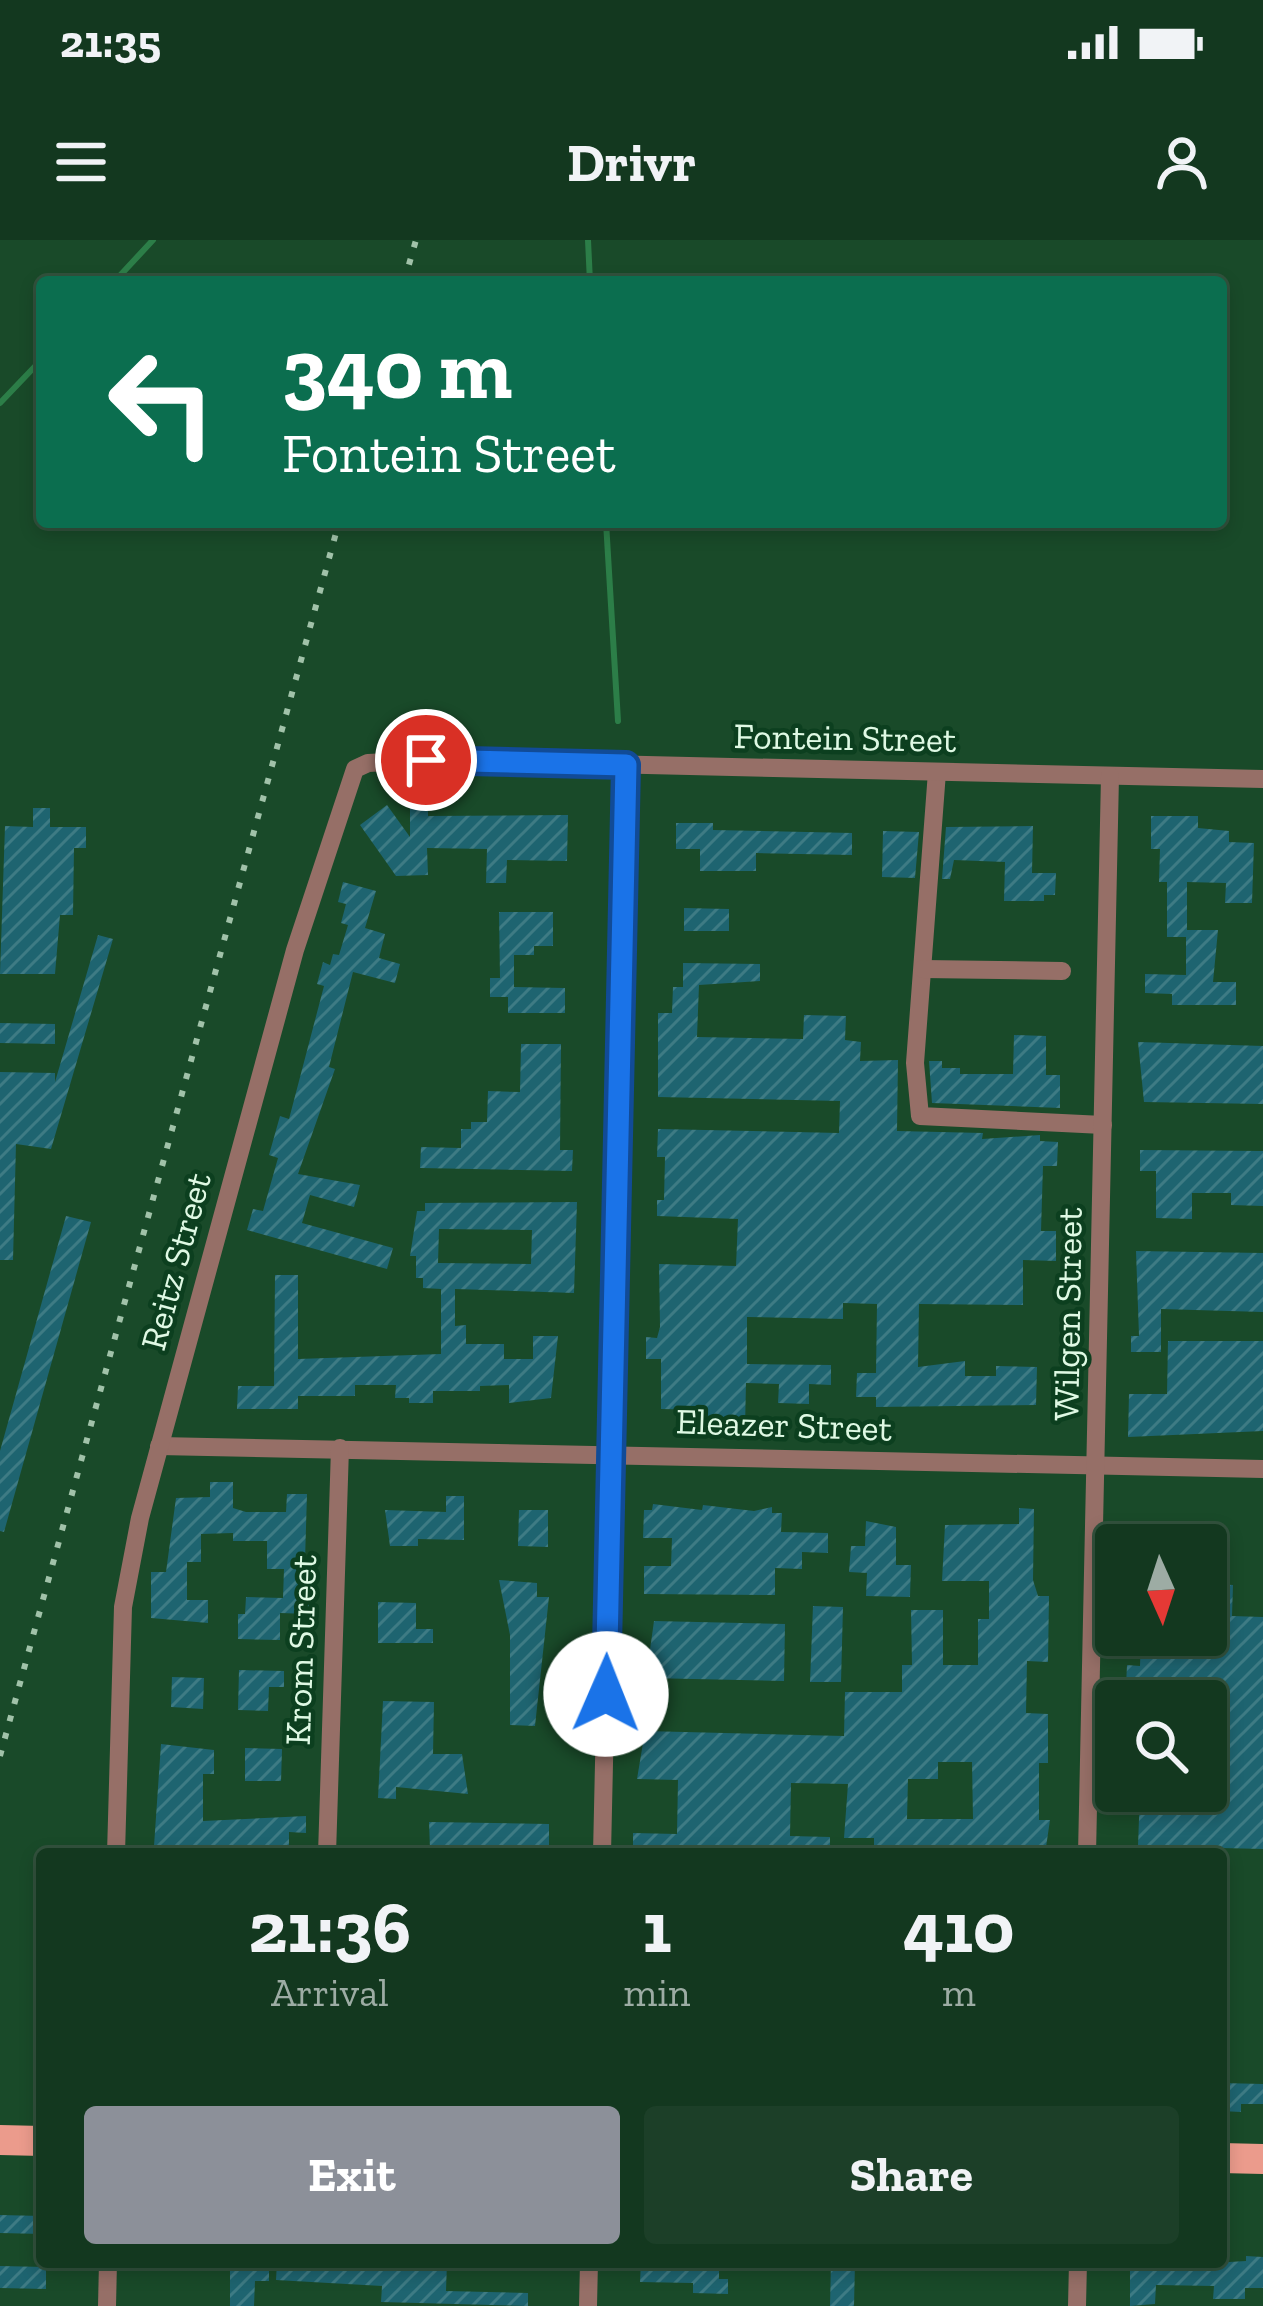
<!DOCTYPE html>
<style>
:root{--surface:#13381f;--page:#1c3f28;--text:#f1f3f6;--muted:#9daca4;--line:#32523d;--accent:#8c9099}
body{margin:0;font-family:"Zilla Slab",serif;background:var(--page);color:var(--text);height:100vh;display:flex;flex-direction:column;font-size:45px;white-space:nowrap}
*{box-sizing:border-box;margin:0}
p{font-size:39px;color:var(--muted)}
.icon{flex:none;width:66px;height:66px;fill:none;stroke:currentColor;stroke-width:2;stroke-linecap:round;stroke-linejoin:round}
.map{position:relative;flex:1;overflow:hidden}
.panel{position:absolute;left:36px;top:1608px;width:1191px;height:420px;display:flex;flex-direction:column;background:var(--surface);border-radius:12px;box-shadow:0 6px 18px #0003,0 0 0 3px var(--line)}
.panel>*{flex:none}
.top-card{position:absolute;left:36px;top:36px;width:1191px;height:252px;border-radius:12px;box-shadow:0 6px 18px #0003,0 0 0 3px var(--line);background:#0b6e4f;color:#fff;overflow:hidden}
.needle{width:78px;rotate:177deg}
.tools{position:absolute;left:1095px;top:1284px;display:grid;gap:24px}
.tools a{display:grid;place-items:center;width:132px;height:132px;border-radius:12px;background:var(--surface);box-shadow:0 6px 18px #0003,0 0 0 3px var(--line);font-size:60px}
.pin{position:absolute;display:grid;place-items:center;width:102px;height:102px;color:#fff;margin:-51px;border:6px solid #fff;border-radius:50%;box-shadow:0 3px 12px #0007}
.me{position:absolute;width:132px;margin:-66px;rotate:1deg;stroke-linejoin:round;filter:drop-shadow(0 0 9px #0008)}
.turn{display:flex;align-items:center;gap:42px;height:252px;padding:0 48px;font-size:54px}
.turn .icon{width:156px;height:156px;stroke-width:2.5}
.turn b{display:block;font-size:84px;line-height:102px}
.eta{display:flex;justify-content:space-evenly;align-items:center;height:204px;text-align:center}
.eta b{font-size:72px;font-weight:700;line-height:84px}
.primary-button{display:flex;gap:24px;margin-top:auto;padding:24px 48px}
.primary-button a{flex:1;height:138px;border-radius:12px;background:var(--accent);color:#fff;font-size:48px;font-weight:700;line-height:138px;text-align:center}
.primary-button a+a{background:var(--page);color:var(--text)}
.status{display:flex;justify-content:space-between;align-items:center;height:84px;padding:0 60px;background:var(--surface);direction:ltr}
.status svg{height:33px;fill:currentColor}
header{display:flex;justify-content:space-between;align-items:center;height:156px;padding:0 48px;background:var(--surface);font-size:54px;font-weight:700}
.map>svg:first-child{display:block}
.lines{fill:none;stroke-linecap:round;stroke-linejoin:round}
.stream{stroke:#2c7e48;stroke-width:6}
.building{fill:url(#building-hatch);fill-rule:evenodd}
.minor{stroke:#966f67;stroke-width:18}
.primary{stroke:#eb9b8c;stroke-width:30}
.rail{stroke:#a1c2a9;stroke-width:6;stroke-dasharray:6 12;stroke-linecap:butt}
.route-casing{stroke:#114b97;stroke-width:30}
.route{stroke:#1a73e8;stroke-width:21}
.labels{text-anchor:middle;stroke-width:9;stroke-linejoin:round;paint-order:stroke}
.street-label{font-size:36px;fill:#dff9e4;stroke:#0c3f1f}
</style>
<div class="status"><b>21:35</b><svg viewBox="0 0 49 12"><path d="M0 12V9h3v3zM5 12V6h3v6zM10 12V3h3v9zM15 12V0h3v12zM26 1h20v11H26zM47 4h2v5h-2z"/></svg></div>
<header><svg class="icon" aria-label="menu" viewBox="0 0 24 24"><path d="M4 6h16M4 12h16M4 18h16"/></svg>Drivr<svg class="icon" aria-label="person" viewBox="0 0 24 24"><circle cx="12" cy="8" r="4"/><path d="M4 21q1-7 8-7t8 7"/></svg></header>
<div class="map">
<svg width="1263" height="2066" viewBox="0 0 1263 2066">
<defs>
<pattern id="building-hatch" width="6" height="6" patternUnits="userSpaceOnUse" patternTransform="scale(3)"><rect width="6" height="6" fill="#1e6470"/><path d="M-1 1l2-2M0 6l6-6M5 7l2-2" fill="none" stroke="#3e7b84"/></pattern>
</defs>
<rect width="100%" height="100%" fill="#194a29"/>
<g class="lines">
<!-- stream -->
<g class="stream">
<polyline points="588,0 590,42"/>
<polyline points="114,42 153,0"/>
<polyline points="0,163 42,119"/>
<polyline points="606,282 618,481"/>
</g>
</g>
<!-- building -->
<g class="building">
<polygon points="387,565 410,597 410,567 428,568 428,576 568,575 567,621 507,620 506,643 486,643 487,609 427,608 428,635 396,636 360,585"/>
<polygon points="33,568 50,568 50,587 86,587 86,608 74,608 73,675 60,675 55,734 0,734 5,586 33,587"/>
<polygon points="1151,576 1198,576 1198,588 1229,591 1229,602 1254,603 1252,663 1225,663 1226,643 1187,642 1187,690 1218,690 1213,742 1236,742 1236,765 1172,765 1172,754 1145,753 1145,734 1186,735 1186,697 1167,697 1167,642 1159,642 1160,609 1151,609"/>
<polygon points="676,583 713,583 713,590 852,593 852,615 756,613 756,631 700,631 700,609 676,609"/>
<polygon points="1033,586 1032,633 1056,633 1055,655 1044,655 1044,661 1004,661 1005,622 954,620 950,639 942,639 946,587"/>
<polygon points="883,591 919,592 915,638 882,637"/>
<polygon points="343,642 376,651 365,688 385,694 379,718 400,724 395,743 353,732 329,827 335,829 298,934 360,945 354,967 310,955 302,983 393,1008 387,1029 247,990 253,969 263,971 278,918 269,915 280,876 289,879 324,746 317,744 323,722 330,725 333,714 339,715 348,685 341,683 346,664 338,662"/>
<polygon points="684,668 729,669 729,691 684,691"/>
<polygon points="499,672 553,672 553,706 534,706 534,715 514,715 514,747 565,748 565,773 508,773 508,757 490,757 490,738 500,738"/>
<polygon points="98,695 113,699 51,909 16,904 13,1020 0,1020 0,832 55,833 55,842"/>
<polygon points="683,723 760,724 760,741 699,745 697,797 803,799 804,775 846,776 845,800 861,802 860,821 898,820 897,891 983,893 982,899 1040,895 1040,901 1058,902 1057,926 1043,926 1041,991 1056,991 1056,1021 1023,1020 1023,1065 919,1064 918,1127 965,1121 965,1136 996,1136 996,1126 1037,1127 1036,1165 876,1167 876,1157 856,1157 857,1133 876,1133 877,1064 843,1063 843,1079 747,1077 747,1124 831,1125 831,1145 809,1144 809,1164 778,1163 779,1144 746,1143 745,1188 702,1188 702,1170 661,1169 661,1119 646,1119 646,1097 657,1098 660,1087 659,1024 736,1026 738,979 657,976 657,960 664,960 665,917 657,917 658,889 839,893 840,861 658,857 658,773 672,773 673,747 683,747"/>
<polygon points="0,783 55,784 55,804 0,803"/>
<polygon points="1014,795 1046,796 1046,835 1060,835 1060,868 932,863 929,821 942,821 942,828 960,828 960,834 1013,834"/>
<polygon points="1138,802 1263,806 1263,864 1144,862"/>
<polygon points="521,804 561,804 560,910 573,910 572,931 420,928 421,907 461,908 461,889 471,889 471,882 487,882 488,851 520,852"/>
<polygon points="1140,910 1263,911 1263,966 1231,965 1231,953 1192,953 1192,979 1156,978 1156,931 1140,931"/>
<path d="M577 962 574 1053 455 1049V1086L466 1085V1104H504V1119H533V1096H558L551 1158 509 1163V1145L480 1146V1151H433V1163H409V1158H395L396 1145H355V1156H298V1169H237L238 1146H274L275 1035H298V1119L441 1114V1049L423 1048V1038H416V1016H410L417 971H425V963ZM439 989 532 990 531 1024 438 1023Z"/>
<polygon points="66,976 91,982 4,1292 0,1291 0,1211"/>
<polygon points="1136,1011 1263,1013 1263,1072 1161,1069 1161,1112 1131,1112 1131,1096 1139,1096"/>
<polygon points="1168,1101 1263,1101 1263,1191 1128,1197 1129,1154 1167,1154"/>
<polygon points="210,1242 233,1242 233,1268 246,1272 286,1272 287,1254 307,1254 304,1354 309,1354 309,1374 280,1373 280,1400 238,1399 238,1374 245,1374 246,1357 283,1358 284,1329 267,1329 267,1301 233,1301 233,1293 201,1294 201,1322 187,1322 187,1360 208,1360 208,1383 151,1378 151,1332 166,1332 176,1258 210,1257"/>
<polygon points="446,1256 464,1256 464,1300 418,1299 418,1306 390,1306 385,1270 446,1272"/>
<polygon points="653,1264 702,1270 703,1265 754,1271 772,1267 772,1273 782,1273 781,1292 828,1293 828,1313 802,1312 802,1329 775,1328 775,1355 644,1354 644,1326 671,1326 672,1298 643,1298 644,1270 652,1270"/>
<path d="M1019 1268 1034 1269 1033 1340 1038 1356H1049L1048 1422 1027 1421 1026 1473 1048 1474V1523H1039V1580H1050L1045 1614H874V1598H844L848 1544 791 1543 790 1596 830 1597V1614L633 1613V1593L677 1594 678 1540 637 1539 645 1491 844 1496 845 1452H902V1425H912L911 1370H943V1425H978V1379H989V1341H942L945 1285 1019 1284ZM938 1522H972L973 1579H907L908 1539H938Z"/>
<polygon points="519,1270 548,1270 548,1307 518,1306"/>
<polygon points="866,1281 896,1287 896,1325 911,1325 910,1357 866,1356 867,1333 849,1332 851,1306 865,1306"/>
<polygon points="499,1340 537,1343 537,1357 549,1357 535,1486 510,1485 510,1395"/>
<polygon points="1212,1344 1233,1345 1232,1376 1263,1377 1263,1609 1138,1606 1140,1551 1206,1551 1206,1448 1126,1446 1127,1425 1140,1426 1141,1395 1206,1395"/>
<polygon points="378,1362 416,1363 416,1389 433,1389 433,1403 378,1403"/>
<polygon points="813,1366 843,1367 841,1442 810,1442"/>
<polygon points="654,1381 785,1384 784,1441 646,1438"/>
<polygon points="239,1430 284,1431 284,1447 269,1447 268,1471 238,1470"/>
<polygon points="172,1437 204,1438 203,1469 171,1467"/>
<polygon points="383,1461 434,1462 433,1514 462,1514 468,1554 396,1547 396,1559 378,1558"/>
<polygon points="161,1504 214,1510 214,1534 203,1534 203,1581 306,1576 306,1593 289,1592 289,1614 154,1606"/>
<polygon points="245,1508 282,1509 281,1541 245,1541"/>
<polygon points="429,1582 549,1584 549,1613 430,1609"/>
<polygon points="1221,1843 1263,1844 1263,1864 1241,1864 1241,1872 1221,1871"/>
<polygon points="0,1975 42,1976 42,1994 0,1993"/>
<polygon points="1246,2016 1263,2017 1263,2048 1245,2048 1245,2059 1213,2059 1214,2046 1156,2045 1155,2064 1130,2066 1130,2025 1137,2022 1229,2022 1246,2021"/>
<polygon points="277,2022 447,2022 446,2051 528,2053 528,2066 381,2062 382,2046 276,2040"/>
<polygon points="641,2022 719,2022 719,2039 728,2039 728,2054 693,2053 693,2043 640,2042"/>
<polygon points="831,2022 855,2022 854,2066 830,2066"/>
<polygon points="0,2026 46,2027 46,2049 0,2048"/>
<polygon points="230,2026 269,2027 269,2041 255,2041 254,2066 230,2066"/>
</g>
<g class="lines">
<!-- minor -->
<g class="minor">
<polyline points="937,532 915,823 920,876 1103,885"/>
<polyline points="923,729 1062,731"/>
<polyline points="159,1206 1263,1229"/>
<polyline points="116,1614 123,1367 140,1278 295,710 355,529 368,523 426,520 1263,539"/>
<polyline points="327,1614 340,1208"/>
<polyline points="602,1614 626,525"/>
<polyline points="1087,1614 1110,536"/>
<polyline points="107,2066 108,2022"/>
<polyline points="588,2066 589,2022"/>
<polyline points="1077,2066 1078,2022"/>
</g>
<!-- primary -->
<g class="primary">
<polyline points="0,1900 42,1901"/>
<polyline points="1221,1918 1263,1919"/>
</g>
<!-- rail -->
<g class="rail">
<polyline points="404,42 416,0"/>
<polyline points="0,1516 339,282"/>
</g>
</g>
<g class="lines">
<defs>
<polyline id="route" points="426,520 626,525 606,1454"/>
</defs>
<!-- route casing -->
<use href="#route" class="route-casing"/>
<!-- route -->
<use href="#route" class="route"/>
</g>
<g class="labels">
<!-- street labels -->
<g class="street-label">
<text transform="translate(845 497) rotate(1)" y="13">Fontein Street</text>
<text transform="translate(175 1021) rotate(-75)" y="13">Reitz Street</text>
<text transform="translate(1067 1074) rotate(-89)" y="13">Wilgen Street</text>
<text transform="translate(784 1184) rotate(2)" y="13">Eleazer Street</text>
<text transform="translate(300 1410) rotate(-88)" y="13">Krom Street</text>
</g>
</g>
</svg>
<div class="tools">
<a><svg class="needle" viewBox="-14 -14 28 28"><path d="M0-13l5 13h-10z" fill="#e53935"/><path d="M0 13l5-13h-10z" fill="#9daca4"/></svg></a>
<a><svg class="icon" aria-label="search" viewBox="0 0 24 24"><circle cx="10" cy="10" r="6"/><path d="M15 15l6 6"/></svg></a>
</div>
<div class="pin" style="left:426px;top:520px;background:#d93025"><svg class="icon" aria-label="arrive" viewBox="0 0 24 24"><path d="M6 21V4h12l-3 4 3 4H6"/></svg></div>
<svg class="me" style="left:606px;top:1454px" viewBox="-20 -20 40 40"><circle r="19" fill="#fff"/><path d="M0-13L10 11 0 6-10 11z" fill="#1a73e8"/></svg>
<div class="top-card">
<div class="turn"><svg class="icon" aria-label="left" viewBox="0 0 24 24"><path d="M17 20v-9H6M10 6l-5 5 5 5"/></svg><div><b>340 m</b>Fontein Street</div></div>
</div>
<section class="panel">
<div class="eta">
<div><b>21:36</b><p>Arrival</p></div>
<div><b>1</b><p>min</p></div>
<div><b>410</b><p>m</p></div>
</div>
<div class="primary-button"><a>Exit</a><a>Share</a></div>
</section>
</div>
